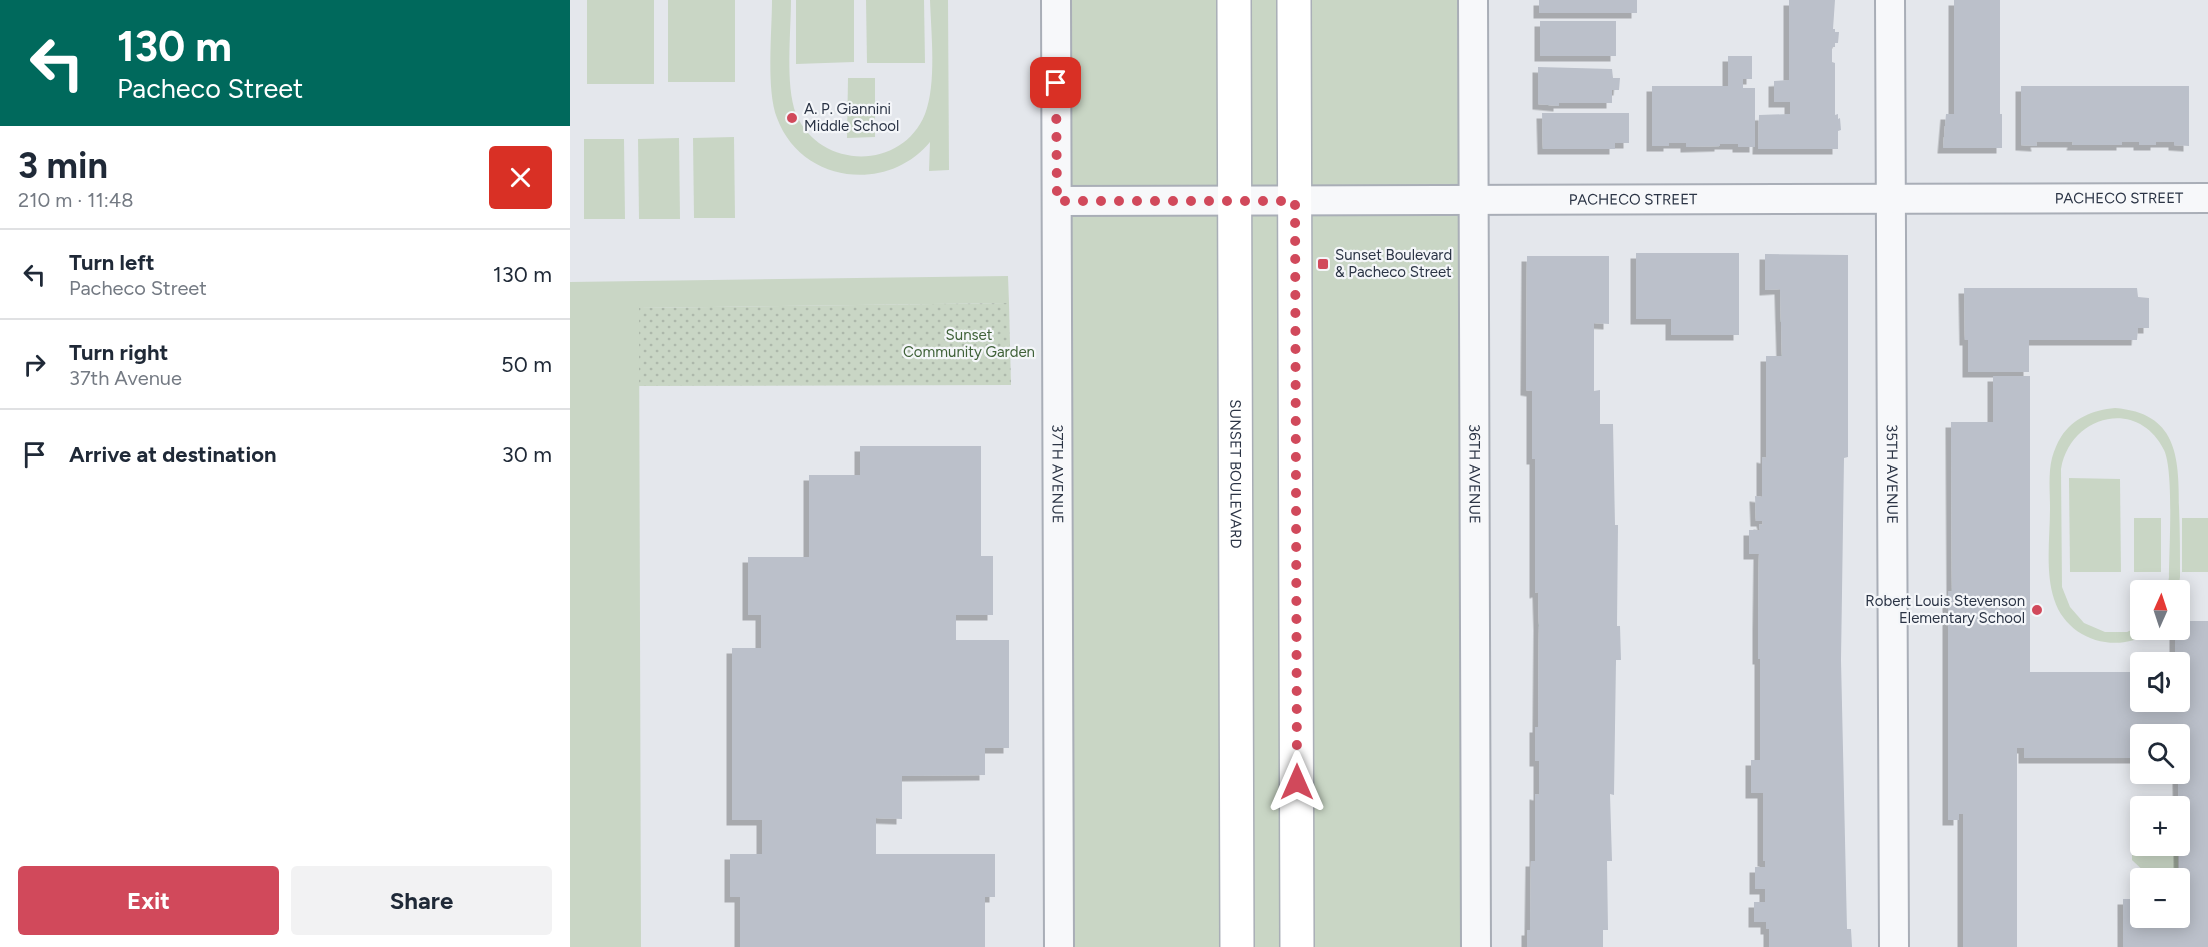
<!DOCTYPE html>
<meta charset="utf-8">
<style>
:root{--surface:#fff;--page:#f2f2f3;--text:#1f2937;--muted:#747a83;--line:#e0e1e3;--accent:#d1495b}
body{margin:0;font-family:Figtree,sans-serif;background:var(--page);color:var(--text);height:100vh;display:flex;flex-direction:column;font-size:22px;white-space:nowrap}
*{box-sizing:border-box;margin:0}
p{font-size:20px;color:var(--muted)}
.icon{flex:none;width:33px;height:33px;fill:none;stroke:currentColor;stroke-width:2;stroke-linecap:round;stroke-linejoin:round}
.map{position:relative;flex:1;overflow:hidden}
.side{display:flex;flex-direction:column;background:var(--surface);width:570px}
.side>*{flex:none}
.guide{background:#00695c;color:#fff;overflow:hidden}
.needle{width:39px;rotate:3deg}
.controls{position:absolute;left:1560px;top:580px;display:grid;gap:12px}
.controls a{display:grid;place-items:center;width:60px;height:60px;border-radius:6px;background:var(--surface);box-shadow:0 3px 15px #0003;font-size:30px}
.pin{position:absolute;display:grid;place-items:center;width:51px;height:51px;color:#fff;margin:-26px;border-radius:12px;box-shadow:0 3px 9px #0006}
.me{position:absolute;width:66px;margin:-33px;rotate:0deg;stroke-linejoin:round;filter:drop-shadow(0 0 4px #0008)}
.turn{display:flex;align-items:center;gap:21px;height:126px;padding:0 18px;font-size:27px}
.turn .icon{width:78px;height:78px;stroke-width:2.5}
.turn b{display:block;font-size:42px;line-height:51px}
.round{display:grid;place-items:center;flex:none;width:63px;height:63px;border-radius:6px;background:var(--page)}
.overview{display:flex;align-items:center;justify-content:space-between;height:102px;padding:0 18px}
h1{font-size:36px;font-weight:700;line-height:45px}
.button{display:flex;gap:12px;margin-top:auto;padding:12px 18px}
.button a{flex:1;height:69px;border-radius:6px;background:var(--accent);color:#fff;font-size:24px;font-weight:700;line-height:69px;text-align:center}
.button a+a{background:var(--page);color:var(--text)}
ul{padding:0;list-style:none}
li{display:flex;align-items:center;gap:18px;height:90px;padding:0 18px;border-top:2px solid var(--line)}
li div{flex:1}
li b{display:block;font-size:22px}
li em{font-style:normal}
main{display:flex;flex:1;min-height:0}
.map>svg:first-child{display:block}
.park{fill:#c9d6c5}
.garden{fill:url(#garden-dots)}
.building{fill:#bbc0ca;filter:url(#shadow)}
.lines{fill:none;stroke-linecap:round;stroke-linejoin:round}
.street-casing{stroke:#a9aeb7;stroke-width:32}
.secondary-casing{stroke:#a9aeb7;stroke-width:36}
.street{stroke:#f7f8fa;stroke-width:28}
.secondary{stroke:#fff;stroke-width:33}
.route{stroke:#d1495b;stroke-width:10;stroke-dasharray:0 18}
.poi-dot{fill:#d1495b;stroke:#f4f6f9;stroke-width:2}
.labels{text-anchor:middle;stroke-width:4.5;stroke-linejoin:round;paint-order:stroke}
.poi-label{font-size:15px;fill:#2b3445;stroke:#f4f6f9;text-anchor:start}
.street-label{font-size:15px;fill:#2b3445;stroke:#f4f6f9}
.park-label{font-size:15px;fill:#3f6138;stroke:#f4f6f9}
</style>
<main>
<section class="side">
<div class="guide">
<div class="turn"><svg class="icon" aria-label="left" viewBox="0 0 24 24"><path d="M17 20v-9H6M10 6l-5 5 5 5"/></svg><div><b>130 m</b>Pacheco Street</div></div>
</div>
<div class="overview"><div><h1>3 min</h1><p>210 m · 11:48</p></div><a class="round" style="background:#d93025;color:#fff"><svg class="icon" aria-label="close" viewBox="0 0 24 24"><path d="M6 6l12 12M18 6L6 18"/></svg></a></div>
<ul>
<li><svg class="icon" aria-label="left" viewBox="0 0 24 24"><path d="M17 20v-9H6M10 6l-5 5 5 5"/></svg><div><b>Turn left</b><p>Pacheco Street</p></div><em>130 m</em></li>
<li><svg class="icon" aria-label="right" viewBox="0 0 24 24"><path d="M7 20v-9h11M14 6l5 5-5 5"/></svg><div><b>Turn right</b><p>37th Avenue</p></div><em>50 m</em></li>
<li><svg class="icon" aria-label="arrive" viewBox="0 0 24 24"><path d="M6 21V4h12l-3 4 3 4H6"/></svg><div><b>Arrive at destination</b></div><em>30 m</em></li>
</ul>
<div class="button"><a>Exit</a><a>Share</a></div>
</section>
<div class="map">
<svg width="1638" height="947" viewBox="0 0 1638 947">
<defs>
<pattern id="garden-dots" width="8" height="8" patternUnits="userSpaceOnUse" patternTransform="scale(1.5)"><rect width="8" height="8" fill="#c9d6c5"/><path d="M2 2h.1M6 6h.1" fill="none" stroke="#adb8ab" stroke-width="1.8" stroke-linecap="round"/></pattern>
<filter id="shadow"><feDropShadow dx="-5.5" dy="5.5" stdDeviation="0" flood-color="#0004"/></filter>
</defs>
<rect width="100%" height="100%" fill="#e4e7ec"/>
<!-- park -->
<g class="park">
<rect x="17" y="0" width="67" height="84"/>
<rect x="98" y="0" width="67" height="82"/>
<path d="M202 0H221C221 32 215 85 226 114 250 170 332 171 355 114 367 84 361 32 360 0H378L379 170 359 171 360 142C317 194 231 183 207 118 196 90 202 32 202 0Z"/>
<polygon points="226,0 284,0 284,62 226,64"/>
<polygon points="296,0 354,0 355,63 297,63"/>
<polygon points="486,0 903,0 906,947 489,947"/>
<polygon points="278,78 305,78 305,137 277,138"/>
<polygon points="164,137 165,218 124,218 123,138"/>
<polygon points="109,138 110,219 69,219 68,139"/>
<polygon points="14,139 54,139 55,219 14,219"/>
<polygon points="438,276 439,303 69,308 71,947 0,947 0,282"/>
<path d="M1545 408C1607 413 1609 456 1609 507 1610 531 1610 554 1610 577L1608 591H1597L1599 577C1599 550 1604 471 1594 450 1568 397 1500 415 1491 469L1492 587 1500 607 1514 623 1535 632H1557L1570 626V630H1584C1549 656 1497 641 1484 599 1475 571 1480 537 1480 508 1480 492 1478 474 1482 458 1484 451 1487 443 1491 437 1503 418 1523 410 1545 408Z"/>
<polygon points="1499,478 1550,479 1551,572 1500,572"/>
<rect x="1564" y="518" width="27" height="54"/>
<rect x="1612" y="518" width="26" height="54"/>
<polygon points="1570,816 1570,846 1608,846 1608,876 1579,876 1562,860 1562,824"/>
</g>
<!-- garden -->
<polygon class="garden" points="439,303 441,385 69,386 69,308"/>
<!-- building -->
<g class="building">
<rect x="969" y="0" width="98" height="13"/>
<polygon points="1219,0 1265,0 1263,29 1265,29 1265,32 1269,32 1268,43 1265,43 1265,47 1262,47 1262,62 1265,63 1265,115 1268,114 1268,119 1270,118 1271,130 1268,131 1268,149 1188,149 1189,115 1220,114 1220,102 1204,102 1204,81 1219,80"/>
<polygon points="1384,0 1430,0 1430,114 1432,114 1432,148 1373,148 1376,114 1384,114"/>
<rect x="970" y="21" width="76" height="35"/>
<polygon points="1158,56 1182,56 1182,79 1173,79 1173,88 1185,88 1185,147 1168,147 1168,144 1150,144 1150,146 1116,147 1116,143 1099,143 1099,146 1082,146 1082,86 1158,86"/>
<polygon points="968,67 1042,69 1043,78 1050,78 1049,90 1042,90 1042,103 989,103 989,106 968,104"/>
<polygon points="1451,86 1619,86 1619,146 1604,145 1604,142 1586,142 1586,145 1569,145 1569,142 1552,142 1552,145 1502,145 1503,142 1466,142 1467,146 1451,145"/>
<polygon points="972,113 1059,113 1059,143 1045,143 1045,149 973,149"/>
<polygon points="1066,253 1169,253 1169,335 1101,335 1101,319 1066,319"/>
<polygon points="1195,254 1278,255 1278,457 1274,458 1271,660 1277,929 1281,929 1282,947 1199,947 1199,929 1196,929 1196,922 1184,922 1184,902 1195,902 1195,889 1185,889 1185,867 1195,867 1195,861 1193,861 1193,793 1181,793 1181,760 1190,760 1190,659 1188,659 1188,626 1189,554 1179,554 1179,530 1190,530 1189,524 1193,525 1192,521 1186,521 1185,496 1192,497 1192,457 1196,458 1196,356 1212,356 1210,289 1195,290"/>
<polygon points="957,256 1039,256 1039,324 1024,323 1024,391 1030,390 1030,424 1043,424 1045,525 1048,525 1047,626 1050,626 1051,660 1046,660 1044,795 1040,794 1042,861 1037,861 1038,930 1033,930 1033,947 957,947 957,930 960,930 961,861 965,861 965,794 969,795 969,761 965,761 965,727 968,727 969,625 968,592 965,593 965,459 962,459 962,391 956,390"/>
<polygon points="1394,288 1567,288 1568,297 1579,298 1579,328 1568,328 1567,340 1459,340 1459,372 1398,372 1398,340 1395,340"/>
<polygon points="1423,376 1460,376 1460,672 1570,672 1570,702 1610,702 1610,663 1605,663 1605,630 1610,630 1610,621 1638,621 1638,947 1553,947 1553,899 1570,899 1570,918 1610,918 1608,774 1610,774 1610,735 1570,735 1570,758 1454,758 1454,748 1447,748 1447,947 1393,947 1393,814 1389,814 1389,820 1378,820 1378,592 1382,591 1381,422 1423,422"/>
<polygon points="290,446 411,446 411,556 423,556 423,615 386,615 386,640 439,640 439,748 415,748 415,775 332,776 332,819 306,818 306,854 425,854 425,897 415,897 415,947 170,947 170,897 160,897 160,854 192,854 192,820 162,820 162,648 191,648 191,615 178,615 178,557 239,557 239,475 290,475"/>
</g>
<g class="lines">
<defs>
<g id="street">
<path id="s1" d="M486 0 489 947"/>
<path id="s2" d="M903 0 906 947"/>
<path id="s3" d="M1320 0 1324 947"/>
<path id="s4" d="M487 201 1638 198"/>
</g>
<g id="secondary">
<path id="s5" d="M664 0 667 947"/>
<polyline points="724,0 727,947"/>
</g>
</defs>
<!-- street casing -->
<use href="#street" class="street-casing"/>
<!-- secondary casing -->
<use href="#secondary" class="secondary-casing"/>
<!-- street -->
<use href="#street" class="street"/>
<!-- secondary -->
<use href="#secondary" class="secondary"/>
</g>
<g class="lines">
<!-- route -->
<polyline class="route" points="486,83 487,201 725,201 727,782"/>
</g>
<!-- markers -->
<g class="poi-dot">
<circle cx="222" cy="118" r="6"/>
<rect x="747" y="258" width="12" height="12" rx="3"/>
<circle cx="1467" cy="610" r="6"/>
</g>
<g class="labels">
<!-- poi labels -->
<g class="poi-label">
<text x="234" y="114">A. P. Giannini<tspan x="234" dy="17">Middle School</tspan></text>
<text x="765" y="260">Sunset Boulevard<tspan x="765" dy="17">&amp; Pacheco Street</tspan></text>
<text x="1455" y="606" text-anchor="end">Robert Louis Stevenson<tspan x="1455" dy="17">Elementary School</tspan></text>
</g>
<!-- street labels -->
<g class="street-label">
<text dy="5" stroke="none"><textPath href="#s4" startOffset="1062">PACHECO STREET</textPath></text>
<text dy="5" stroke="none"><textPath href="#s4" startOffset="576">PACHECO STREET</textPath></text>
<text dy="5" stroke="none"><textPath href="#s1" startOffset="474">37TH AVENUE</textPath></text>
<text dy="5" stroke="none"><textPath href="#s5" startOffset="474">SUNSET BOULEVARD</textPath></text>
<text dy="5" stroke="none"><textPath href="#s2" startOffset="474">36TH AVENUE</textPath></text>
<text dy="5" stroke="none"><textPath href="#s3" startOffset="474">35TH AVENUE</textPath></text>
</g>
<!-- park labels -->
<g class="park-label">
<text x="399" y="340">Sunset<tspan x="399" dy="17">Community Garden</tspan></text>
</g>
</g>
</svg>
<div class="controls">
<a><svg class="needle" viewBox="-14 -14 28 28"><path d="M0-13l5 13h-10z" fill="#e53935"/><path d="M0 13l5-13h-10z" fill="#747a83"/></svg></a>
<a><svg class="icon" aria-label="sound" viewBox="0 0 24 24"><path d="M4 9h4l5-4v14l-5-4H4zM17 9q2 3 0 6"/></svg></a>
<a><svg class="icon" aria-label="search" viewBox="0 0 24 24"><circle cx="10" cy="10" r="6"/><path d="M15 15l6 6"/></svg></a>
<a>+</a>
<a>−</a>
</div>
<div class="pin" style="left:486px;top:83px;background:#d93025"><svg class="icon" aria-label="arrive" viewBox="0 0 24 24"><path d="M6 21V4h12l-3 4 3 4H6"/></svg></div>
<svg class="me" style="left:727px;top:782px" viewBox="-20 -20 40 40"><path d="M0-17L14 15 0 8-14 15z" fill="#d1495b" stroke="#fff" stroke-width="4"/></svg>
</div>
</main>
